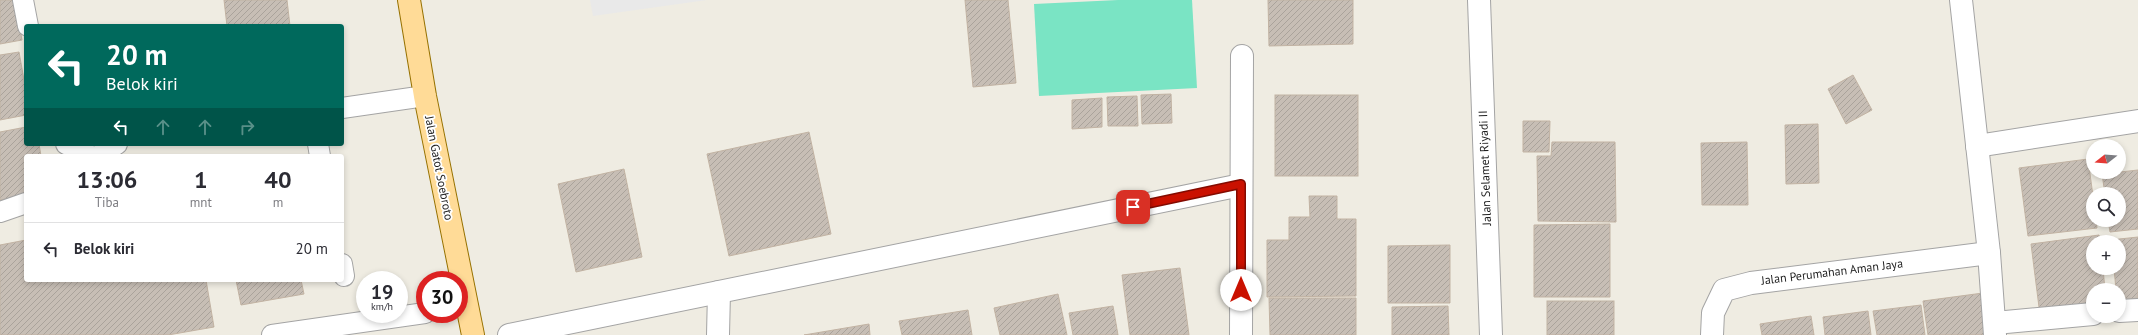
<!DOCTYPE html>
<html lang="id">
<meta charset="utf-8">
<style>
:root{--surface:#fff;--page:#f2f2f3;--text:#2b2b33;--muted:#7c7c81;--line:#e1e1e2}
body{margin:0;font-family:"PT Sans",sans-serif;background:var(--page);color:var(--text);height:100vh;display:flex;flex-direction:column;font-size:15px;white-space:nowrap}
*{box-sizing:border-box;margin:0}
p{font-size:13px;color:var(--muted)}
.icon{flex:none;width:22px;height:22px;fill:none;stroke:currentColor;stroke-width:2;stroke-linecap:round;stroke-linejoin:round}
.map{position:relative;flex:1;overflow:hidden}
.details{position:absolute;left:24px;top:154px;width:320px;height:128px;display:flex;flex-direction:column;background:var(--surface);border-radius:4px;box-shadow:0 2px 6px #0003}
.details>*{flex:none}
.guide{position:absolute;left:24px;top:24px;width:320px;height:122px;border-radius:4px;box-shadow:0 2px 6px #0003;background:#00695c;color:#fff;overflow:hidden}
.needle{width:26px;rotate:253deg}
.controls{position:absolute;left:2086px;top:139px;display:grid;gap:8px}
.controls a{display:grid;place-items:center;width:40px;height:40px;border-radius:50%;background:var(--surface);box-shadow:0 2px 6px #0003;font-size:20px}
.speed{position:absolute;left:356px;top:271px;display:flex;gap:8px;font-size:20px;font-weight:700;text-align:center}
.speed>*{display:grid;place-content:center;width:52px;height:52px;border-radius:50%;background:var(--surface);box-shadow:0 2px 6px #0003;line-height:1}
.speed small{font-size:10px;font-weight:400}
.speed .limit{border:6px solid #d22;background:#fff;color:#111}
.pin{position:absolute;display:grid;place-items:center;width:34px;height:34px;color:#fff;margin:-17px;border-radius:8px;box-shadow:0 2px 6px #0006}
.me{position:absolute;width:44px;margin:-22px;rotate:0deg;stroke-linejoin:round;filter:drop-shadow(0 0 3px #0008)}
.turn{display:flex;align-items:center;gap:14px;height:84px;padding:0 16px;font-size:18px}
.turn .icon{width:52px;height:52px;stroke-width:2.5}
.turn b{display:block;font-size:28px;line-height:34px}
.lanes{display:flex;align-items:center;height:38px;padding:0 16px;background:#0003;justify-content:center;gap:20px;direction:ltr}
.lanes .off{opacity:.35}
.eta{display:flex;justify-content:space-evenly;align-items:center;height:68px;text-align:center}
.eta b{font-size:24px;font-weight:700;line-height:28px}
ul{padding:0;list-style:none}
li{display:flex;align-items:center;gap:12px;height:52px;padding:0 16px;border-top:1px solid var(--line)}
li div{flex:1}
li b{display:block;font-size:15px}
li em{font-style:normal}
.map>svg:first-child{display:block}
.pitch{fill:#7ae4c4}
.parking{fill:#e9e9e9}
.building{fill:url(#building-hatch);stroke:#c2b3a3}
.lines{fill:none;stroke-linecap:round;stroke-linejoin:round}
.service-casing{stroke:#a4a4a4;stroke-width:22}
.minor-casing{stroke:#a4a4a4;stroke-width:24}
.primary-casing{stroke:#967100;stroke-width:24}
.service{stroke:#fff;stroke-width:20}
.minor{stroke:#fff;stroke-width:22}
.primary{stroke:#ffdb97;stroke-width:22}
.route-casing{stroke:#830b00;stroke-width:10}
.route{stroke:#ca1100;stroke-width:7}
.labels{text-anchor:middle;stroke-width:3.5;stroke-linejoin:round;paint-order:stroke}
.street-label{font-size:12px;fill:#1d1d1d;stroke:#fff}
</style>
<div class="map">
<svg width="2138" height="335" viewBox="0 0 2138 335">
<defs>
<pattern id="building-hatch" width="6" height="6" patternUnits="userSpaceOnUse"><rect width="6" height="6" fill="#c7beb5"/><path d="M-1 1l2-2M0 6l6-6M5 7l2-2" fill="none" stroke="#aaa39b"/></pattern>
</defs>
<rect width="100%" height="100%" fill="#efece2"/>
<!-- pitch -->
<polygon class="pitch" points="1118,0 1192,0 1197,88 1039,96 1034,4"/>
<!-- parking -->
<polygon class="parking" points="590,0 707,0 593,16"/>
<!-- building -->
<g class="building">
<polygon points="0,0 15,0 22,40 0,44"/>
<polygon points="224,0 287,0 290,26 227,26"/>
<polygon points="965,0 1008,0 1016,83 973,87"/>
<polygon points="1268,0 1353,0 1353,44 1269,46"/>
<polygon points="19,52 26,91 26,115 0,120 0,55"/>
<polygon points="1853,75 1872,110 1846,124 1828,89"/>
<polygon points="1171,94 1172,123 1142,124 1141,95"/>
<rect x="1275" y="95" width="83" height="81"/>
<polygon points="1137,96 1138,126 1108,126 1107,97"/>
<polygon points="1102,98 1102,127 1072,129 1072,100"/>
<polygon points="1523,121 1550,121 1549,152 1523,152"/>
<polygon points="1818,124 1819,183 1786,184 1785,125"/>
<polygon points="26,127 26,144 39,144 41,156 26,156 26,195 0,200 0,132"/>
<polygon points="809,132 831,234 729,256 707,154"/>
<polygon points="1552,142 1615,142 1616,222 1538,221 1537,156 1551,156"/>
<polygon points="1747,142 1748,205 1702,205 1701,143"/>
<polygon points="2088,159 2093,196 2093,220 2096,220 2097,228 2028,236 2019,168"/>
<polygon points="624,169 642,257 576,272 558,184"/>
<polygon points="2138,170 2138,229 2110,232 2108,220 2119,220 2119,194 2105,194 2102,174"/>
<polygon points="1309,196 1337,196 1337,219 1356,219 1356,296 1267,297 1267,240 1289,240 1289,217 1310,217"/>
<polygon points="1610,224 1610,297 1534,297 1534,225"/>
<polygon points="2099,235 2100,242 2093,242 2093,268 2103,268 2105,290 2093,290 2093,309 2040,315 2031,244"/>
<polygon points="2138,237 2138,298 2119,301 2119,290 2116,290 2114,268 2119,268 2119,242 2110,242 2110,240"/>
<polygon points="26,240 26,280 206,280 214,327 168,335 0,335 0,245"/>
<polygon points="1450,245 1450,303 1388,303 1388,246"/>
<polygon points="1180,268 1189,335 1130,335 1122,275"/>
<polygon points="236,280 301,280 304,294 241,305"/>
<polygon points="1983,293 1988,335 1928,335 1923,301"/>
<polygon points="1058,294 1067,335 1000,335 994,308"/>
<polygon points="1269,298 1356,298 1356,335 1270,335"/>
<rect x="1547" y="301" width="67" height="34"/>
<polygon points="1921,305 1925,335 1877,335 1873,311"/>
<polygon points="1113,306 1118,335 1073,335 1069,313"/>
<polygon points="1448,306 1449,335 1392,335 1392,307"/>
<polygon points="968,310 972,335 902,335 899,321"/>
<polygon points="1868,311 1871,335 1825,335 1823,317"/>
<polygon points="1811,316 1814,335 1762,335 1760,324"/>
<polygon points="869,324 870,335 804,335"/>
</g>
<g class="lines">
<defs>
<g id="service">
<polyline points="23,0 28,26"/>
<polyline points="342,108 425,96"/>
<polyline points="66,144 91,156"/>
<polyline points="318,144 320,156"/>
<polyline points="98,156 117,144"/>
<polyline points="0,212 26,203"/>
<polyline points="342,264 344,276"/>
<polyline points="272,335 425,313"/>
</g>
<g id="minor">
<polyline points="1479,0 1491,335"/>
<polyline points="1961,0 1989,253 1995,335"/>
<polyline points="1977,146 2138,121"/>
<polyline points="2119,311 2138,310"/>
<polyline points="1995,323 2093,314"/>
<polyline points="509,335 1241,185"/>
<polyline points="718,335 719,292"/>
<polyline points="1241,335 1242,56"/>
<polyline points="1712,335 1713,313 1724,290 1751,283 1989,253"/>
</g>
<polyline id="primary" points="409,0 425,96 473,335"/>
</defs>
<!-- service casing -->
<use href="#service" class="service-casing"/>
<!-- minor casing -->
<use href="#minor" class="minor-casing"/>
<!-- primary casing -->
<use href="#primary" class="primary-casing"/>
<!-- service -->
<use href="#service" class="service"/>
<!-- minor -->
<use href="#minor" class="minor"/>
<!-- primary -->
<use href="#primary" class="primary"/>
</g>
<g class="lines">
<defs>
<polyline id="route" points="1133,207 1241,184 1241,290"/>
</defs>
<!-- route casing -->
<use href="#route" class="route-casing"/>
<!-- route -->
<use href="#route" class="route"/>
</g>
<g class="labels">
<!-- street labels -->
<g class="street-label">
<text transform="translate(439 168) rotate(79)" y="4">Jalan Gatot Soebroto</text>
<text transform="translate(1485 168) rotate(-92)" y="4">Jalan Selamet Riyadi II</text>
<text transform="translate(1832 272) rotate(-7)" y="4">Jalan Perumahan Aman Jaya</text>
</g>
</g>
</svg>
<div class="controls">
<a><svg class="needle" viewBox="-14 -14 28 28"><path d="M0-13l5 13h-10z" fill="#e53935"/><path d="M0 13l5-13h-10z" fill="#7c7c81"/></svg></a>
<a><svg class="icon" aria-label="search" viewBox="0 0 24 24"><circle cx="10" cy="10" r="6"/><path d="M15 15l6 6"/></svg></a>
<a>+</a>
<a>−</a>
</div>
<div class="speed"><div>19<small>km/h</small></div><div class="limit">30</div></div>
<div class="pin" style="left:1133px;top:207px;background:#d93025"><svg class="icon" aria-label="arrive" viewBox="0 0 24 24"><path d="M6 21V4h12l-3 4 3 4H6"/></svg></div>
<svg class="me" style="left:1241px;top:290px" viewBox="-20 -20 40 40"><circle r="19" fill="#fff"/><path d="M0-13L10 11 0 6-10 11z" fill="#ca1100"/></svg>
<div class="guide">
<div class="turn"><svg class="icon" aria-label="left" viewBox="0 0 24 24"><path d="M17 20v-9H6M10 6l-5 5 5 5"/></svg><div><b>20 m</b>Belok kiri</div></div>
<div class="lanes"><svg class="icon" aria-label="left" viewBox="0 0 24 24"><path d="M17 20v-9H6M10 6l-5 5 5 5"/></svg><svg class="icon off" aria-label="ahead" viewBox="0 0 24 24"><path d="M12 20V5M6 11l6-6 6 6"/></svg><svg class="icon off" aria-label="ahead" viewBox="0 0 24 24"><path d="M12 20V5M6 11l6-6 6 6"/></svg><svg class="icon off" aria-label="right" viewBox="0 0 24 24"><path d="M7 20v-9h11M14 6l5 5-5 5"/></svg></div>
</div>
<section class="details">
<div class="eta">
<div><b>13:06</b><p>Tiba</p></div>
<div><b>1</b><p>mnt</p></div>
<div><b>40</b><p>m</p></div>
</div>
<ul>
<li><svg class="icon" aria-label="left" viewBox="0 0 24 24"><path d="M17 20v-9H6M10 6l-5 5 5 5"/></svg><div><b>Belok kiri</b></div><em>20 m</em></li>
</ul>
</section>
</div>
